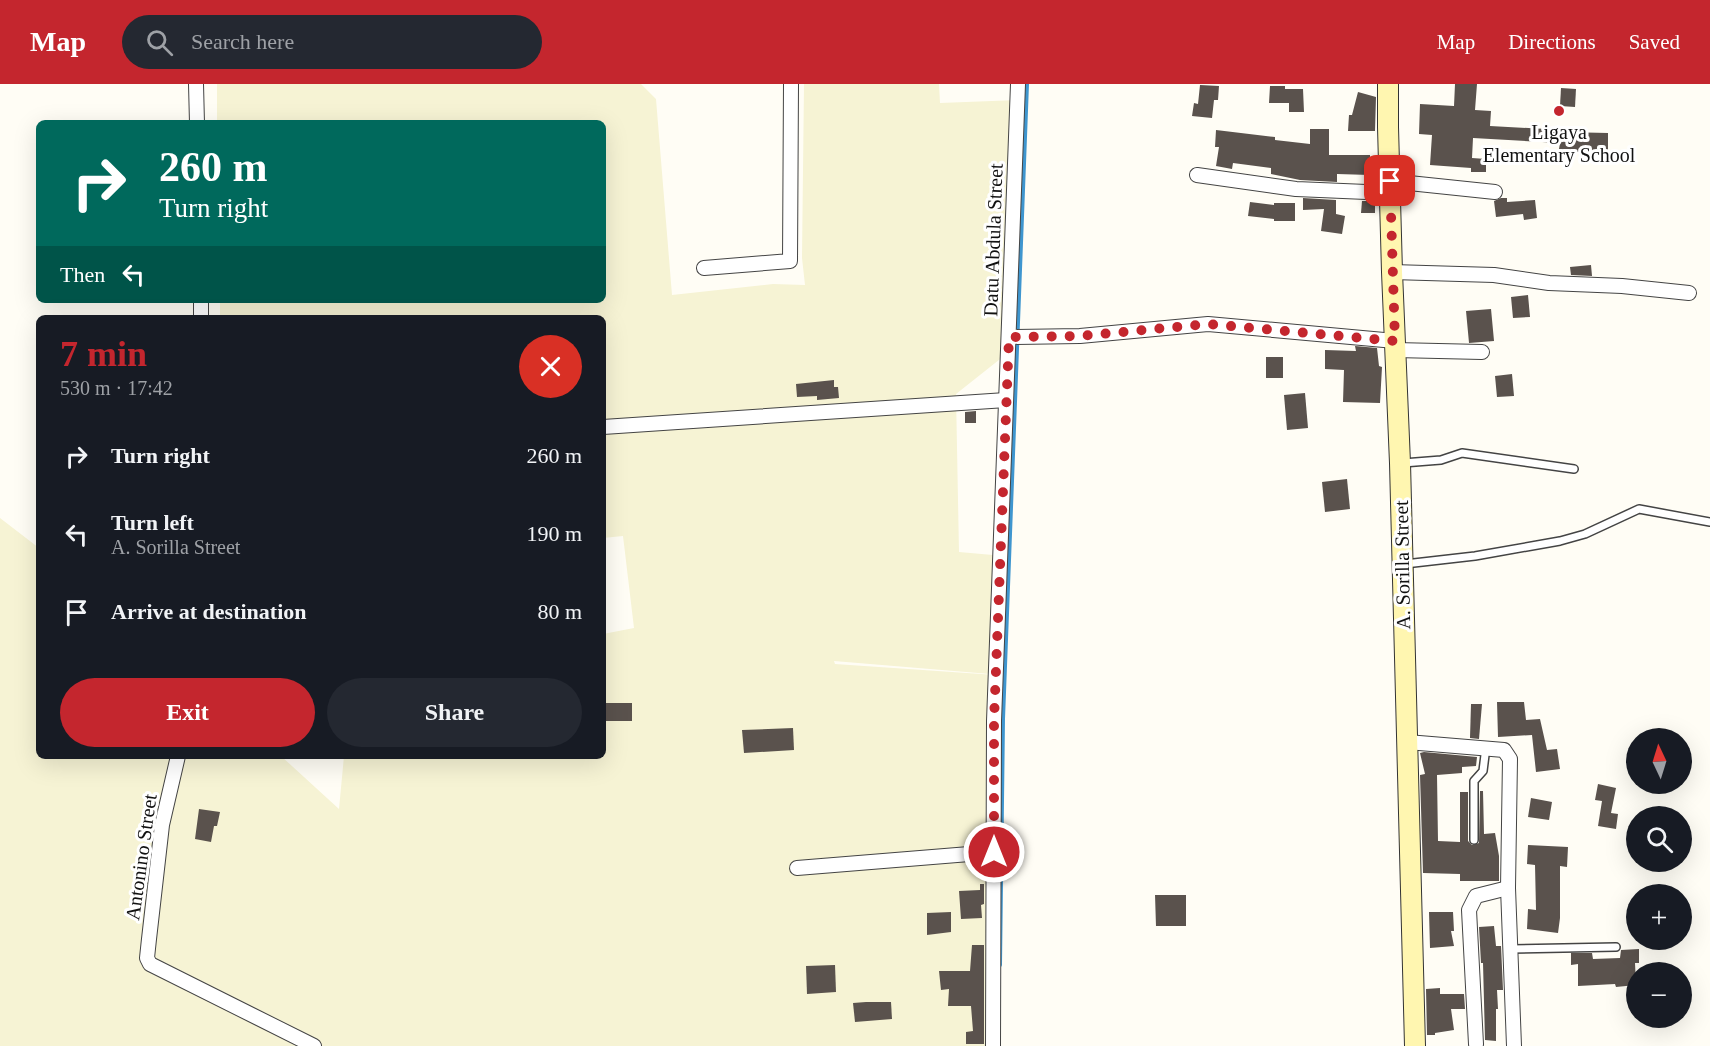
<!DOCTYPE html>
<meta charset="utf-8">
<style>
:root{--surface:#171b24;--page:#242831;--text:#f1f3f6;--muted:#9ea1a6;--accent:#c4262e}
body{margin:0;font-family:"Times New Roman",serif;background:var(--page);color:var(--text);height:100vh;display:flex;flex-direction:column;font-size:22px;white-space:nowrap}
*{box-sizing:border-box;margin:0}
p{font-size:20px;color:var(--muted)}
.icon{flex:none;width:33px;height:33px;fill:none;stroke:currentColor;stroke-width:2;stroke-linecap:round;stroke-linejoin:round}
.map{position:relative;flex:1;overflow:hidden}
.side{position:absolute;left:36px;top:231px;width:570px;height:444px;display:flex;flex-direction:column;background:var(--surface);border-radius:9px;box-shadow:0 6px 24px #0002}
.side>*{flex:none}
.hud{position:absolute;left:36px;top:36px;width:570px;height:183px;border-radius:9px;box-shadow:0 6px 24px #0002;background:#00695c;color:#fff;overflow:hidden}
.needle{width:39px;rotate:356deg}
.buttons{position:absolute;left:1626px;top:644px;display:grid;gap:12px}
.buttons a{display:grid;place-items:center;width:66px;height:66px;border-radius:50%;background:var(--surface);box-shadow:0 6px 24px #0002;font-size:30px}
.pin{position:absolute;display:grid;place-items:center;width:51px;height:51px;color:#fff;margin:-26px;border-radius:12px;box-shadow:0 3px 9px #0006}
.me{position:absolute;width:66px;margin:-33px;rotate:0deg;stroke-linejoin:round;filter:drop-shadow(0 0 4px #0008)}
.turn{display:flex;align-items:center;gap:21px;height:126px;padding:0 24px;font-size:27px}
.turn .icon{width:78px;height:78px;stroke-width:2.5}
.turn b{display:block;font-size:42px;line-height:51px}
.then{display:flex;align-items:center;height:57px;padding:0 24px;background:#0003;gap:12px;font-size:22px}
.round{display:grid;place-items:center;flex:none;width:63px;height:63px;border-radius:32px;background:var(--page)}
.headline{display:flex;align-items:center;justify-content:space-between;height:102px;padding:0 24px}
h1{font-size:36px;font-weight:800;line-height:45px;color:var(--accent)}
.primary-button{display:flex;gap:12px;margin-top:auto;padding:12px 24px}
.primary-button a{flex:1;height:69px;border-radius:36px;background:var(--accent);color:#fff;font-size:24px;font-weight:800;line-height:69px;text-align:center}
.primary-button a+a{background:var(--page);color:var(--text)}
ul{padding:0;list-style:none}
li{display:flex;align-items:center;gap:18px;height:78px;padding:0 24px}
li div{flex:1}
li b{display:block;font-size:22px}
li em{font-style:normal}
header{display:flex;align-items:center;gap:36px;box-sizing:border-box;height:84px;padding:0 30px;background:var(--accent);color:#fff}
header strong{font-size:28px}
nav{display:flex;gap:33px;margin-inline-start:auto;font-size:21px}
.search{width:420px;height:54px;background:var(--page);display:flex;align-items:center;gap:15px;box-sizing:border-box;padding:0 21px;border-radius:33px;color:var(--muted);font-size:22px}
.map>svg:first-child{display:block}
.farmland{fill:#f6f3d4}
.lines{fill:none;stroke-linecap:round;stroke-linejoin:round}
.stream{stroke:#3f96cf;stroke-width:4}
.building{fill:#5a524d}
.lane-casing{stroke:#444;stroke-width:10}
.street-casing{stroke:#444;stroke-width:16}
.secondary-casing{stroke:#333;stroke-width:22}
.lane{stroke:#fff;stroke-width:7}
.street{stroke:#fff;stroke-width:14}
.secondary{stroke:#fff6b0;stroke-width:20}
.route{stroke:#c4262e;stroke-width:10;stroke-dasharray:0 18}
.poi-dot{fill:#c4262e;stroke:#fff;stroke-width:2}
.labels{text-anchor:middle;stroke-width:6;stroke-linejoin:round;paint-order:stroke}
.poi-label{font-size:20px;fill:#111;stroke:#fff}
.street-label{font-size:20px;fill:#111;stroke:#fff}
</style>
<header>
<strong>Map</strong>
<div class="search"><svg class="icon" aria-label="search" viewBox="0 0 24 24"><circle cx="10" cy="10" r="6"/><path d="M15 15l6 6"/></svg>Search here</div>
<nav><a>Map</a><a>Directions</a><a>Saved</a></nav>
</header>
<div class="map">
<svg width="1710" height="962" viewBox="0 0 1710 962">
<rect width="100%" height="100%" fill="#fffdf5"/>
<!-- farmland -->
<polygon class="farmland" points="217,0 641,0 656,15 672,211 773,200 805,201 802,174 804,0 939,0 940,19 1018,16 1009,268 956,310 959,468 993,471 990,590 834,577 835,580 996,591 987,962 0,962 0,434 39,464 39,672 281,672 339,725 344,672 603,672 603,550 634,544 623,452 603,454 603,234 220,234 220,216 603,216 603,39 217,39"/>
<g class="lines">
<!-- stream -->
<polyline class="stream" points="1000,881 1003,635 1027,0"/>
</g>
<!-- building -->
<g class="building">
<polygon points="1455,0 1477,0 1475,26 1491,27 1490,42 1565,46 1564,48 1608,49 1608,68 1568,68 1568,66 1559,65 1560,59 1473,54 1472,74 1486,75 1486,88 1471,88 1471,84 1430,81 1432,51 1419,50 1420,20 1454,22"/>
<polygon points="1200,1 1219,2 1218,16 1214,16 1212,34 1192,32 1194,19 1198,20"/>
<polygon points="1270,2 1285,2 1285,5 1303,5 1304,28 1289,28 1289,19 1269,19"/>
<polygon points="1561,4 1576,5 1575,23 1560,22"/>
<polygon points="1358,8 1376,13 1375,47 1348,47 1349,31 1352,31"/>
<polygon points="1310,45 1329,45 1329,71 1370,71 1370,91 1337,90 1337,98 1300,96 1271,90 1271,84 1233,79 1232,85 1216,82 1219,63 1215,63 1216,46 1275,53 1275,56 1310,60"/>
<polygon points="1303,114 1336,116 1336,130 1345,132 1342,150 1321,147 1324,125 1303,126"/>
<polygon points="1501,114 1507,114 1507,118 1535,116 1537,134 1524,136 1523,130 1496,133 1494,117"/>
<polygon points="1362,117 1375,117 1375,129 1361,129"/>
<polygon points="1250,118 1274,121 1274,119 1295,119 1295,137 1274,137 1274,135 1248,132"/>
<polygon points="1591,181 1592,192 1571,191 1570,183"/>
<polygon points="1528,211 1530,233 1513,234 1511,213"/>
<polygon points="1491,225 1494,257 1469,259 1466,227"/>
<polygon points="1355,262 1377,264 1379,282 1382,283 1380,319 1343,318 1344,286 1325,285 1325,266 1356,267"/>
<rect x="1266" y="273" width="17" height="21"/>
<polygon points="1512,290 1514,312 1497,313 1495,292"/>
<polygon points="834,296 834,303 838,303 839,314 817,316 817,312 797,313 796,300"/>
<polygon points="1305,309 1308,344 1287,346 1284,311"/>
<polygon points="976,327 976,339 965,339 965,328"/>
<polygon points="1347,395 1350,425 1325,428 1322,398"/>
<polygon points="1497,618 1524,618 1526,636 1540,635 1547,666 1557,665 1560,685 1536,688 1532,651 1498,653"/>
<rect x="603" y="619" width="29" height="18"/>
<polygon points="1471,620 1482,620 1479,655 1470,654"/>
<polygon points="793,644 794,666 744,669 742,646"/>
<polygon points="1424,668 1477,673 1476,682 1462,683 1462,689 1437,691 1438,757 1460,758 1460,708 1468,708 1468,757 1472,761 1479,759 1480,707 1483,707 1484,750 1495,749 1499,772 1499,797 1460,797 1460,790 1423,789 1420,691 1425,690 1420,669"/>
<polygon points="1598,700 1616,704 1611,729 1618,730 1616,745 1598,742 1602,717 1595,716"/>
<polygon points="1531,714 1552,718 1549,736 1528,733"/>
<polygon points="199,725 220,728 217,742 214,742 211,758 195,755"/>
<polygon points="1528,761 1568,763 1567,783 1560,782 1560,834 1558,849 1527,845 1528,825 1536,826 1535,781 1527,780"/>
<polygon points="980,800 984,800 984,820 981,821 982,834 961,835 959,807 980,806"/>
<polygon points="1155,811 1186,811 1186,842 1156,842"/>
<polygon points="951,828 951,848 927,851 927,829"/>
<polygon points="1429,828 1453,828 1454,847 1451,847 1454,862 1430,864"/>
<polygon points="1494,842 1496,862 1501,862 1503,906 1497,906 1498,925 1496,925 1496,957 1485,956 1483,879 1481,879 1479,843"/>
<polygon points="972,861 984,861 984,960 966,960 966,948 973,947 971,922 948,922 949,905 941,906 939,887 970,887"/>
<polygon points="1639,865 1639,879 1635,879 1636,901 1616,903 1615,900 1578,902 1578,880 1571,881 1571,869 1592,869 1593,875 1620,874 1621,866"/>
<polygon points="835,881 836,908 807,910 806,882"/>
<polygon points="1440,904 1440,910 1464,910 1465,925 1451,925 1454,946 1435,949 1435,951 1427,951 1426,905"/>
<polygon points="866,918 891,918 892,935 855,938 853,919"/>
</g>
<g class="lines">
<defs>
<g id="lane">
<polyline points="1403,379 1441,376 1462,369 1574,385"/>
<polyline points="1405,480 1475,472 1560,457 1585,450 1639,425 1710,438"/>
<polyline points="1474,756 1474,697 1483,687 1486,663"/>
<polyline points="1511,865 1616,863"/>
</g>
<g id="street">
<polyline points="196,0 197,39"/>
<polyline points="1197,91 1296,105 1390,109"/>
<polyline points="1390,97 1495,108"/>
<polyline points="704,184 790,177 791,0"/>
<polyline points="1392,188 1494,191 1549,199 1622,202 1689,209"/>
<polyline points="201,216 201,234"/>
<polyline points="1009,253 1080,252 1208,240 1395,257"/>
<polyline points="1395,266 1482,268"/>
<polyline points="603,343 1006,316"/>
<polyline points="1407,658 1504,666 1510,675 1508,804 1514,962"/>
<polyline points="178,672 162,741 149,855 147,874 150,880 314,962"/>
<polyline points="797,784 994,768"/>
<polyline points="1476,960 1469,826 1476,812 1508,804"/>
<polyline points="993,962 994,637 1018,0"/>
</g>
<polyline id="secondary" points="1388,0 1388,43 1392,188 1400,379 1415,962"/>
</defs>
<!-- lane casing -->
<use href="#lane" class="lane-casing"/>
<!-- street casing -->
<use href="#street" class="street-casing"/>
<!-- secondary casing -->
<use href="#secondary" class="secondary-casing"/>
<!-- lane -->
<use href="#lane" class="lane"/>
<!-- street -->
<use href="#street" class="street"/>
<!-- secondary -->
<use href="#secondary" class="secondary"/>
</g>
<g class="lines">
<!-- route -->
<polyline class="route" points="994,768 994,637 1009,253 1080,252 1208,240 1395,257 1390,97"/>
</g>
<!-- markers -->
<circle class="poi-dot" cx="1559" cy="27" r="6"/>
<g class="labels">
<!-- poi labels -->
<g class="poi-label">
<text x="1559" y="55">Ligaya<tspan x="1559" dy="23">Elementary School</tspan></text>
</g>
<!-- street labels -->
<g class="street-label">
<text transform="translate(993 156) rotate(-88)" y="7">Datu Abdula Street</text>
<text transform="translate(1402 481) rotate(-91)" y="7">A. Sorilla Street</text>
<text transform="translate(141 773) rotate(-82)" y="7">Antonino Street</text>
</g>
</g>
</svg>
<div class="buttons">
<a><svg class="needle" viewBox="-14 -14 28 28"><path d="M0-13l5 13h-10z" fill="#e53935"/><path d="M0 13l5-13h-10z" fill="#9ea1a6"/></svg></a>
<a><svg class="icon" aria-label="search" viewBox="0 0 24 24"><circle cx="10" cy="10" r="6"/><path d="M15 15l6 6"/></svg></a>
<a>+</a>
<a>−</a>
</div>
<div class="pin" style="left:1390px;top:97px;background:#d93025"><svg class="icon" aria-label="arrive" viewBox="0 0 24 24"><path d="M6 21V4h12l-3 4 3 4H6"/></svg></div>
<svg class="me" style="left:994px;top:768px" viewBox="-20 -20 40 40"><circle r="17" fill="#c4262e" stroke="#fff" stroke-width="3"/><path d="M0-11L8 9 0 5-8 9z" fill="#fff"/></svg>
<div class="hud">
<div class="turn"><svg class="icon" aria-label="right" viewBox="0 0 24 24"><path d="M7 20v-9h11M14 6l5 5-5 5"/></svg><div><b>260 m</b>Turn right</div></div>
<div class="then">Then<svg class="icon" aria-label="left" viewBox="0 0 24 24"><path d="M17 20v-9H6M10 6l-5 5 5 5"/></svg></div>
</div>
<section class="side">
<div class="headline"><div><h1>7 min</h1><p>530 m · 17:42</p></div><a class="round" style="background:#d93025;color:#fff"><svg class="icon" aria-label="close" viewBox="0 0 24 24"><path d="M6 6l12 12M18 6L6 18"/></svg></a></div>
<ul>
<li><svg class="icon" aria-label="right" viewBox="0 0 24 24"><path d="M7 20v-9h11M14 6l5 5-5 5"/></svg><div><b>Turn right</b></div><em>260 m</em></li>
<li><svg class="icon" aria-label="left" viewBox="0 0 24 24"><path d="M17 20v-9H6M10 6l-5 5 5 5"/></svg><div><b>Turn left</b><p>A. Sorilla Street</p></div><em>190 m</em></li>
<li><svg class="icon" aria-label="arrive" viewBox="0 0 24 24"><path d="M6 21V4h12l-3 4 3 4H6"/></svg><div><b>Arrive at destination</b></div><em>80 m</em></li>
</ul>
<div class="primary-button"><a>Exit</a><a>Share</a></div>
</section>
</div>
